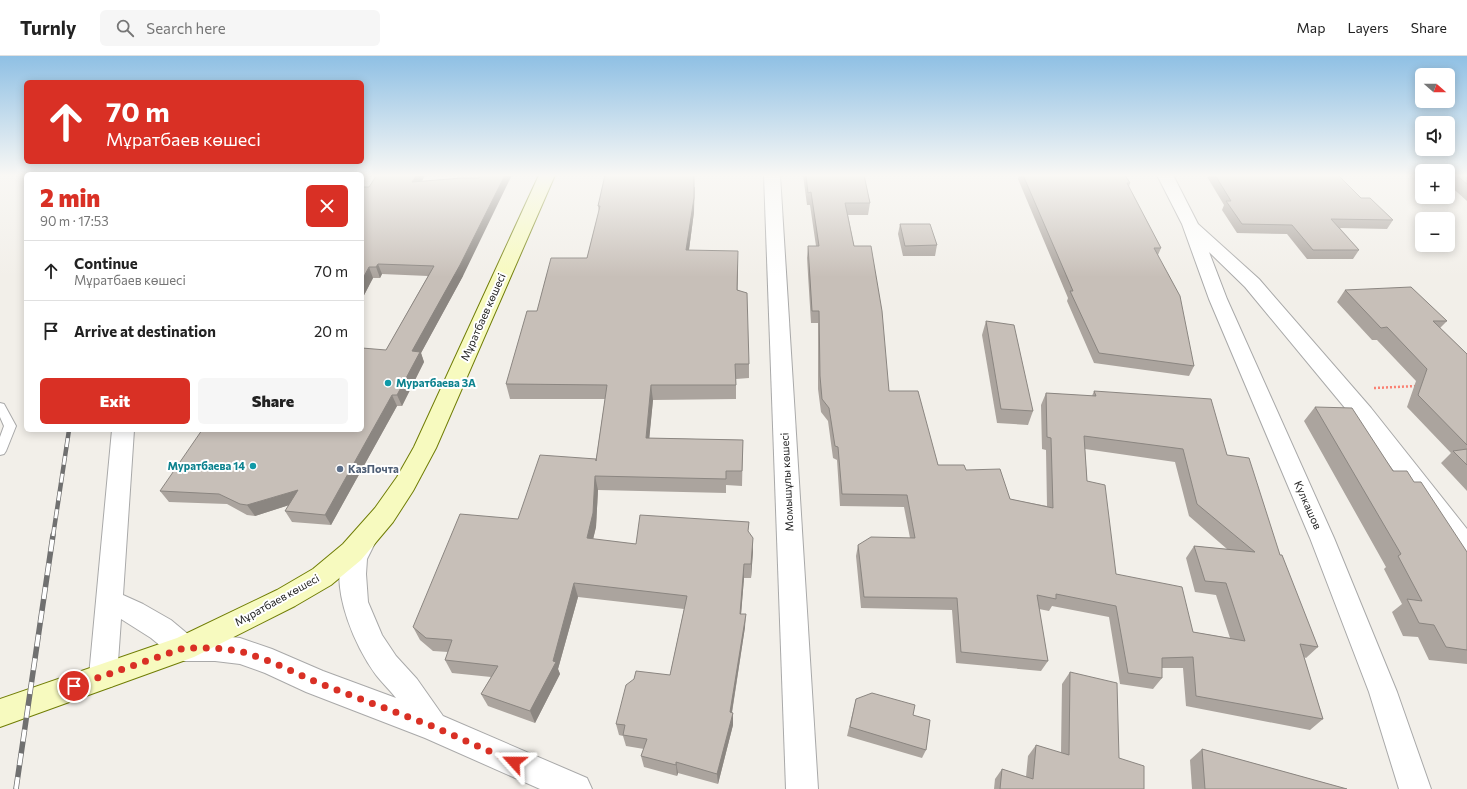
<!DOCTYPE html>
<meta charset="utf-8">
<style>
:root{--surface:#fff;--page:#f6f6f6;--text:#222;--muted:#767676;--line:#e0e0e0;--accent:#d93025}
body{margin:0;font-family:Commissioner,sans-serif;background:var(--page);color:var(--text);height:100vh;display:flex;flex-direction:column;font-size:15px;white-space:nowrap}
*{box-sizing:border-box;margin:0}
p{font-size:13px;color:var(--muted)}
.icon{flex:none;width:22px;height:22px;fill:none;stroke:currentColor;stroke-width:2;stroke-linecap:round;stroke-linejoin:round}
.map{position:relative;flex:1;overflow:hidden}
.details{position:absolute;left:24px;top:116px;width:340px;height:260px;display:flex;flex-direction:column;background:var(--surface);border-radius:6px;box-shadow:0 2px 10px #0003}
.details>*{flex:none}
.hud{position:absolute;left:24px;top:24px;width:340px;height:84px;border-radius:6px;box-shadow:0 2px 10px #0003;background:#d93025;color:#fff;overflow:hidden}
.needle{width:26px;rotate:110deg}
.controls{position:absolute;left:1415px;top:12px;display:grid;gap:8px}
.controls a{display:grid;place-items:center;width:40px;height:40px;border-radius:6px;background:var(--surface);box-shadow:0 2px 10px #0003;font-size:20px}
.pin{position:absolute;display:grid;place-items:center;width:34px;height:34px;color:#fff;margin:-17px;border:2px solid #fff;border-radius:50%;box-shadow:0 1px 4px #0007}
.me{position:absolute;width:44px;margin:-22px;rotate:294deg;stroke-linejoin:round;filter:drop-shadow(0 0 3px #0008)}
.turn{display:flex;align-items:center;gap:14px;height:84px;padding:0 16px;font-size:18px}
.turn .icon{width:52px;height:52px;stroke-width:2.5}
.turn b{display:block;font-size:28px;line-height:34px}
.round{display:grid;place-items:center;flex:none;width:42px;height:42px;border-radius:6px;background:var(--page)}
.summary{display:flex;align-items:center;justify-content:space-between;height:68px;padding:0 16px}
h1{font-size:24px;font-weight:800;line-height:30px;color:var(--accent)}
.action{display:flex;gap:8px;margin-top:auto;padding:8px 16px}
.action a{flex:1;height:46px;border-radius:6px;background:var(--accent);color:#fff;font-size:16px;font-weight:800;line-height:46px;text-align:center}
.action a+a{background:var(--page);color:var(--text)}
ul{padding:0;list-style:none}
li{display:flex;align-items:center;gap:12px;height:60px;padding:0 16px;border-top:1px solid var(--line)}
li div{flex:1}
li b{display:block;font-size:15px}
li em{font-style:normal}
header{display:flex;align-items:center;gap:24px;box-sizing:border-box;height:56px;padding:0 20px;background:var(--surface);border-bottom:1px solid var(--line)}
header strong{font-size:19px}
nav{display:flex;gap:22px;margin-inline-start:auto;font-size:14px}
.search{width:280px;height:36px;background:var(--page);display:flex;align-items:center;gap:10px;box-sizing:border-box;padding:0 14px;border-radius:6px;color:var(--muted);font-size:15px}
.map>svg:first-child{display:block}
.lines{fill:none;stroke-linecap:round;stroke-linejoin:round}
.lane-casing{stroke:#a9a9a9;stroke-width:2}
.street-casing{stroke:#a9a9a9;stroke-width:2}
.secondary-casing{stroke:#707d05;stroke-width:2}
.path{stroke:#fa8072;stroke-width:2.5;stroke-dasharray:2 2;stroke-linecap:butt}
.lane{fill:#fff;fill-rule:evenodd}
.street{fill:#fff;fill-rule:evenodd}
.secondary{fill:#f7fabf;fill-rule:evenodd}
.rail-far1-casing{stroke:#707070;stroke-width:4.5}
.rail-casing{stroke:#707070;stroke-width:5.5}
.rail-far1{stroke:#fff;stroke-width:3;stroke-dasharray:9;stroke-linecap:butt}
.rail{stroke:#fff;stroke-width:4;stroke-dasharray:12;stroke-linecap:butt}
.wall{fill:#aba49e;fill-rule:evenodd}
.shaded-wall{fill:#8b8681}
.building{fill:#c7bfb8;stroke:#8b8681;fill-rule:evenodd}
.route{stroke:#d93025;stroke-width:7;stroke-dasharray:0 12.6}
.culture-dot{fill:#0f9aa8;stroke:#fff;stroke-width:1.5}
.service-dot{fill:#5c6f8a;stroke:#fff;stroke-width:1.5}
.labels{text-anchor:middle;stroke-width:4;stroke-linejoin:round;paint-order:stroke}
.street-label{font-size:11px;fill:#222;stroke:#fff}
.culture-label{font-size:11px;font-weight:bold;fill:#0d838f;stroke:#fff;text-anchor:start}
.service-label{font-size:11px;font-weight:bold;fill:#4e5e75;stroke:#fff;text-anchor:start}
</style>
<header>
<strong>Turnly</strong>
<div class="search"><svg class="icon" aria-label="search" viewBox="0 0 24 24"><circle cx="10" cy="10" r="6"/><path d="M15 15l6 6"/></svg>Search here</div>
<nav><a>Map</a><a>Layers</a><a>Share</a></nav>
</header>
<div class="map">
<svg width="1467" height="733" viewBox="0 0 1467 733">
<rect width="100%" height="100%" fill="#f2efe9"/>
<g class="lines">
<defs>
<polygon id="lane" points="0,347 4,348 16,370 6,395 4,398 0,399 0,381 4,370 0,361"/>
<g id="street">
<polygon points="764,119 780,119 818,733 786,733"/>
<polygon points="1157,119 1173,119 1198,168 1259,223 1371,352 1467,473 1467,503 1458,499 1355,364 1245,231 1209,196 1227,243 1334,482 1397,636 1431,733 1399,733 1369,636 1310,482 1209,243 1182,168"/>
<path d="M112 374H134L123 539 143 548 171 564 189 579H215L240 582 272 593 323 615 396 642C390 634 382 627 376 619 355 590 333 539 341 503 343 493 351 484 356 476L365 473 374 476 377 483 367 503 366 518 368 546 382 579 396 600 417 623 443 660 587 722 592 733H540L425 682 306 636 265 617 240 608 215 605H184L174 601 151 582 121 563 117 620 113 630 103 633 93 630 89 620Z"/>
</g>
<polygon id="secondary" points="539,119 555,119 436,392 413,435 393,466 361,504 331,529 295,550 194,601 0,671 0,643 177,582 277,534 313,513 343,488 375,452 397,421 414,391"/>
</defs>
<!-- lane casing -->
<use href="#lane" class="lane-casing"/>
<!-- street casing -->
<use href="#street" class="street-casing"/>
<!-- secondary casing -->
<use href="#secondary" class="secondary-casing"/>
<!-- path -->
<polyline class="path" points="1374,332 1417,330"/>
<!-- lane -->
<use href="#lane" class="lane"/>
<!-- street -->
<use href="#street" class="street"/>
<!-- secondary -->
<use href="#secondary" class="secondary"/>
<defs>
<polyline id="rail-far1" points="53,480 69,374"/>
<polyline id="rail" points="16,733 53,479"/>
</defs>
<!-- rail-far1 casing -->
<use href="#rail-far1" class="rail-far1-casing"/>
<!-- rail casing -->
<use href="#rail" class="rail-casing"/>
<!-- rail-far1 -->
<use href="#rail-far1" class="rail-far1"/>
<!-- rail -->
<use href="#rail" class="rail"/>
</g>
<!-- wall -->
<g class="wall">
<polygon points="377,119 425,119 422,125 463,220 421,297 424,306 402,350 397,350 331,469 292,466 285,455 289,449 255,460 247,459 227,448 169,446 160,435 362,374 386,294 428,220 382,218 380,222 373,222 362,243"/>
<path d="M803 119H864L870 147 868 159H848L854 190 889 335 938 409 966 414 1010 443 1047 450 1046 394 1042 393 1041 349 1046 337 1092 340 1094 335 1227 399 1280 499 1318 591 1306 602 1304 601 1323 663 1310 674 1186 650 1183 612H1162V622L1153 633 1120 628 1109 561 1052 550 1049 555 1039 553 1048 605 1041 615 956 607 952 554 861 552 856 500 858 489 910 482 904 451 840 450 837 404 833 402 828 365 821 356 818 333V267H811L807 202 808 190H816L810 149H807ZM1085 393 1175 406 1189 460 1227 493 1194 490 1186 502 1195 536 1216 539 1230 582 1193 576 1116 518 1087 425Z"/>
<polygon points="1019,119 1125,119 1130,127 1129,131 1161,192 1158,199 1194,310 1189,320 1094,307 1067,245 1068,242 1018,123"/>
<polygon points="1206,119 1338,119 1361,142 1393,164 1387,173 1340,172 1359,194 1353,203 1307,203 1287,178 1237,177 1222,154 1224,149"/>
<polygon points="1448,119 1467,119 1467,145 1448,128"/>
<polygon points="695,131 694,156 689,194 738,209 737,234 749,308 749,322 736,323 736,343 653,344 649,382 743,384 742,430 726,429 726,437 598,434 596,471 593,483 636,488 749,466 748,475 753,495 751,522 744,522 741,558 745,571 732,657 733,657 733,669 718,728 678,717 677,720 644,711 641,700 644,693 626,690 623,680 619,679 616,668 670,619 684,553 578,541 558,613 560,618 535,667 488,650 481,638 491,621 452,617 445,604 448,596 433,595 420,584 413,571 518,463 596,403 605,343 510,343 506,328 587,202 599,157 598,150"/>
<polygon points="900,168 937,189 935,200 903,200 898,178"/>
<polygon points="1345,234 1447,265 1440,272 1467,298 1467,435 1441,407 1451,397 1407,351 1416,325 1377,284 1372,284 1337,246"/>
<polygon points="986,265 1033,355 1028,369 997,367 982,279"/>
<polygon points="1315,351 1393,415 1414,426 1467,496 1467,608 1429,604 1418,581 1403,580 1392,556 1402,548 1384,513 1386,511 1304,365"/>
<polygon points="1070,616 1119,702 1144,733 994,733 995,723 1002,713 1026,721 1028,700 1036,689 1061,697 1062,628"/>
<polygon points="856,643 913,659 926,694 922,702 847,680"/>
<polygon points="1202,693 1347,733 1192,733 1190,704"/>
</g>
<!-- shaded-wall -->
<g class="shaded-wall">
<polygon points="417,119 425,119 416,137 412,126"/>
<polygon points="505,119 512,119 463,220 421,297 424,306 402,350 397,339 412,295"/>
<polygon points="694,119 694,156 687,208 686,194"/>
<polygon points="738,195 738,209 737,248 737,234"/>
<polygon points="378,208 382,218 380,222 376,211"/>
<polygon points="369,211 373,222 362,243 362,224"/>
<polygon points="651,329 653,344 648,396 646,382"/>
<polygon points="392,339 397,350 331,469 325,459"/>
<polygon points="595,420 598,434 596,471 590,496 587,482"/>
<polygon points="298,434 305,444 255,460 247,449"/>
<polygon points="753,482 753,495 751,522 751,508"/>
<polygon points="744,508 744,522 740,571 740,558"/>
<polygon points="574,527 578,541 558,613 560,618 535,667 530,655"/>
<polygon points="746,558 745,571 730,668 733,657 733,669 718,728 717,718 730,656"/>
<polygon points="676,706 678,717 677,720 676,709"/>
</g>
<!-- building -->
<g class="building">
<polygon points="377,119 417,119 412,126 462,122 479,122 481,119 505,119 460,209 412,295 420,296 397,339 392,339 325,459 285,455 298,434 247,449 240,448 219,438 160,435 202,374 362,374 362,292 386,294 434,210 378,208 376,211 369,211 362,224 362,131 369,131"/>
<polygon points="605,119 694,119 694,142 686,194 738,195 737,234 747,237 749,308 735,308 736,329 651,329 646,382 743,384 742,415 726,415 726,423 595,420 593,457 587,482 636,488 640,459 749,466 748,475 753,482 751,508 744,508 740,558 746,558 730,656 733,657 717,718 676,706 676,709 641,700 647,683 623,679 625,669 616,668 626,629 634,623 636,615 670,619 687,540 574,527 553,605 556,606 530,655 481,638 498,610 445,604 452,584 426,582 413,571 460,458 518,463 540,399 596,403 596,405 607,329 506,328 527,255 537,255 551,202 587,202 600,150 598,150"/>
<path d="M806 119H864L870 147H845L854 190H871L882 255 889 335H918L938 409H964L966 414 1000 413 1010 443 1053 452 1051 382 1047 381 1046 337 1096 340 1094 335 1211 343 1227 399 1249 402 1280 499H1282L1318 591 1300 588 1323 663 1196 640 1193 601 1162 602V622L1128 617 1116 550 1056 538V543L1037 539 1048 605 961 596 957 542 864 541 858 489 871 481 915 482 907 439 842 438 838 391 835 390 829 352 822 343 820 320 819 255H812L808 190H819L811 136 808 137ZM1084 380 1183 393 1197 448 1255 496 1194 490 1205 525 1226 527 1245 585 1193 576 1182 531 1116 518 1105 429 1087 425Z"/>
<polygon points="1023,119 1125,119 1130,127 1127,127 1161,192 1154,192 1180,240 1194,310 1099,297 1070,235 1073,235"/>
<polygon points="1215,119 1338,119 1361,142 1370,142 1393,164 1331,163 1359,194 1313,194 1292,169 1242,168 1226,145 1231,145"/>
<polygon points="1456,119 1467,119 1467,128"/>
<polygon points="900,168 930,168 937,189 905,190"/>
<polygon points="1411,231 1447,265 1433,265 1467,298 1467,389 1418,339 1427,313 1387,271 1381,272 1345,234"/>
<polygon points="986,265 1014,269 1033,355 1001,353"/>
<polygon points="1315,351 1352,352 1393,415 1407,415 1414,426 1421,426 1467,496 1467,594 1446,591 1434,569 1419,567 1407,543 1422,545 1398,500 1401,498"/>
<polygon points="1467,393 1467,409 1453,395"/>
<polygon points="1070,616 1117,627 1119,702 1144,710 1144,733 1000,733 1002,713 1033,723 1036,689 1069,699"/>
<polygon points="872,637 915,649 913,659 930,664 926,694 850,671 856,643"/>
<polygon points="1202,693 1347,733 1205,733"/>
</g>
<!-- sky -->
<linearGradient id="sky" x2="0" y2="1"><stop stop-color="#8fc0e4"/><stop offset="0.54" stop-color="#f9f8f5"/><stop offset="1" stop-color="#f9f8f5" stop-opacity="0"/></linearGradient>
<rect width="1467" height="221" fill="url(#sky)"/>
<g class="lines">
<!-- route -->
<polyline class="route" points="74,630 184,592 215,592 240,595 272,606 316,626 432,670 514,706"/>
</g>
<!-- markers -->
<g class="culture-dot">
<circle cx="388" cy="327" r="4"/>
<circle cx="253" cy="410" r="4"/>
</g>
<circle class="service-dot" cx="340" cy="413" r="4"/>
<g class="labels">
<!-- street labels -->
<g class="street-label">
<text transform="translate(483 261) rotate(-66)" y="4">Мұратбаев көшесі</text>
<text transform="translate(787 426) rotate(-93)" y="4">Момышұлы көшесі</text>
<text transform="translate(1308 449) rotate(66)" y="4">Кулкашов</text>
<text transform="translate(277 544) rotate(-29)" y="4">Мұратбаев көшесі</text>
</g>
<!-- culture labels -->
<g class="culture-label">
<text x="396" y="331">Муратбаева 3А</text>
<text x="245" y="414" text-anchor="end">Муратбаева 14</text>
</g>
<!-- service labels -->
<g class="service-label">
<text x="348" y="417">КазПочта</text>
</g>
</g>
</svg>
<div class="controls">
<a><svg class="needle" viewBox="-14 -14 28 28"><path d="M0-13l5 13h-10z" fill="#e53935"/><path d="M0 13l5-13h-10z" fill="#767676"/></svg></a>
<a><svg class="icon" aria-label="sound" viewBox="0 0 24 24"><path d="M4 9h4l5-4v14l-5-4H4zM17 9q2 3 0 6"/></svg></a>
<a>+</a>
<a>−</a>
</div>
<div class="pin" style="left:74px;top:630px;background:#d93025"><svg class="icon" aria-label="arrive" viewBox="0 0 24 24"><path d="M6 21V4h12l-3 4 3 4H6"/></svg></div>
<svg class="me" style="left:514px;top:706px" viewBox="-20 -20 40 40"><path d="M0-17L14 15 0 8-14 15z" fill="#d93025" stroke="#fff" stroke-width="4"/></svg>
<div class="hud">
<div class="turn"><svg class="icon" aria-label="ahead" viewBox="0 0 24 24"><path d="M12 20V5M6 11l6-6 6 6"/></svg><div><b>70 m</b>Мұратбаев көшесі</div></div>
</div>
<section class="details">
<div class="summary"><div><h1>2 min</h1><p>90 m · 17:53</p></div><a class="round" style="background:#d93025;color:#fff"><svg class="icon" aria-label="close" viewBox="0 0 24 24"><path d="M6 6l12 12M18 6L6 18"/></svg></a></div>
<ul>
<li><svg class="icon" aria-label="ahead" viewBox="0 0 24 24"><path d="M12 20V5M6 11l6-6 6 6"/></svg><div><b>Continue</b><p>Мұратбаев көшесі</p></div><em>70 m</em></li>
<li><svg class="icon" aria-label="arrive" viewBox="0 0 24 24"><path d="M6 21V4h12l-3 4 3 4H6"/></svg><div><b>Arrive at destination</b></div><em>20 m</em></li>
</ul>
<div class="action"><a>Exit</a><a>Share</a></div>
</section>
</div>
